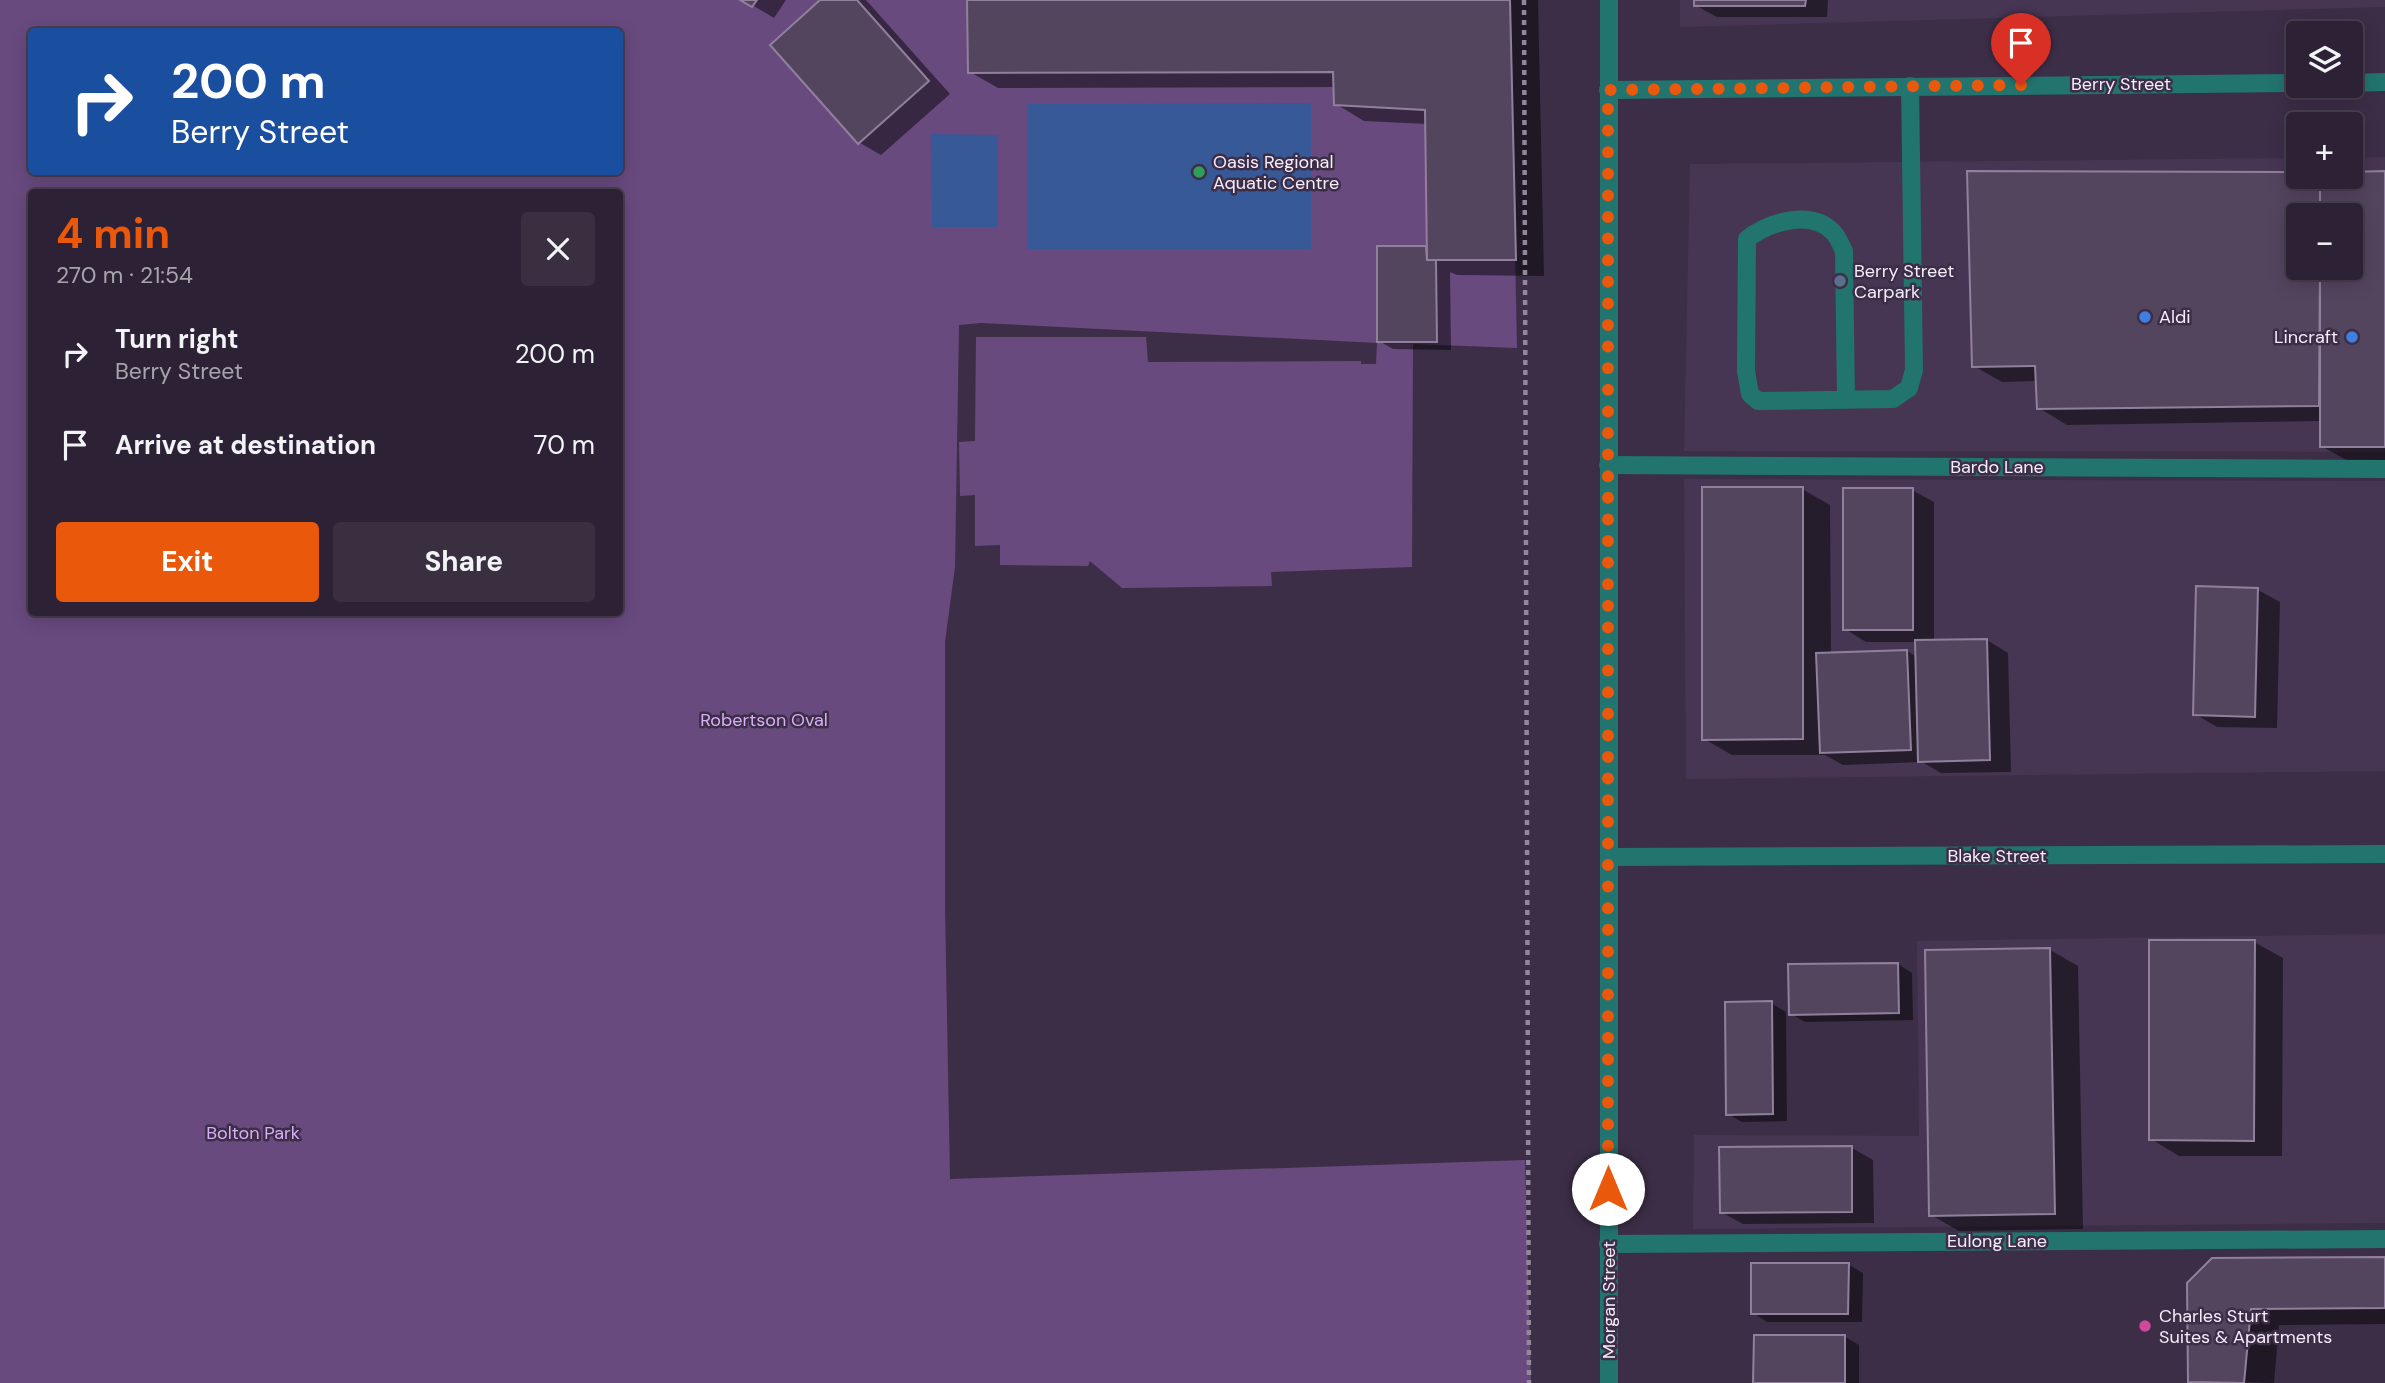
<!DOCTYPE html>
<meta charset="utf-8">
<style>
:root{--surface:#2d2235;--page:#392f41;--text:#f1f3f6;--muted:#a7a4ad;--line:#483f50;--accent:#ea580c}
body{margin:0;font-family:"DM Sans",sans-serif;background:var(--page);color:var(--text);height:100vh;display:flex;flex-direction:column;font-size:26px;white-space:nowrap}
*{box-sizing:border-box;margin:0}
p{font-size:23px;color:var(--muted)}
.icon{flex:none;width:38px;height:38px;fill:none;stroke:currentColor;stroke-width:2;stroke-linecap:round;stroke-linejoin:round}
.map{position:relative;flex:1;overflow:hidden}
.details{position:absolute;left:28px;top:189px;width:595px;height:427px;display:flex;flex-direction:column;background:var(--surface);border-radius:7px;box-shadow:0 4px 18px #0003,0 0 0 2px var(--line)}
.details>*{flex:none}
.top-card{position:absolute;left:28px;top:28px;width:595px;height:147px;border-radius:7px;box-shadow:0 4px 18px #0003,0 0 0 2px var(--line);background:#1a4fa0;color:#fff;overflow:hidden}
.buttons{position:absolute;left:2286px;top:21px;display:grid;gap:14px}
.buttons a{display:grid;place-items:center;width:77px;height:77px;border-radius:7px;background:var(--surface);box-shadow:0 4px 18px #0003,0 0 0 2px var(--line);font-size:35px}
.pin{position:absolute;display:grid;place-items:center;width:60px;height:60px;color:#fff;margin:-72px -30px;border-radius:50% 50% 50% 0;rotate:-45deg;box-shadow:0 0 7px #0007}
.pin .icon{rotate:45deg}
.me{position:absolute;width:77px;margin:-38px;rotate:0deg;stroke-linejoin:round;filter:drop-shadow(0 0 5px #0008)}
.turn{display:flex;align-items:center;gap:24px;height:147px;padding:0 28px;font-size:32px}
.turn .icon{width:91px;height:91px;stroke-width:2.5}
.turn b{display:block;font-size:49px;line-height:60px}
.round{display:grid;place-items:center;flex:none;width:74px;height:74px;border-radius:7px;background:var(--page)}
.head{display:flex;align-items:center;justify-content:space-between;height:119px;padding:0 28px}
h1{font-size:42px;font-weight:700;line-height:52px;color:var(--accent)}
.action{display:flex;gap:14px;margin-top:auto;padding:14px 28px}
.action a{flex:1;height:80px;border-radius:7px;background:var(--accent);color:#fff;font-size:28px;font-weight:700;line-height:80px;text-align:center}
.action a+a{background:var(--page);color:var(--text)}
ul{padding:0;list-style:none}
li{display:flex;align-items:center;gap:21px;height:91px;padding:0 28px}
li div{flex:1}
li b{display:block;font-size:26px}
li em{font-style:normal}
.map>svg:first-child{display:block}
.built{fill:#473554;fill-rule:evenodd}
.green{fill:#694a7f;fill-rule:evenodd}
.water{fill:#375998}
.shadow{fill:#0007;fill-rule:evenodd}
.building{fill:#54455f;stroke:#90809d;stroke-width:2}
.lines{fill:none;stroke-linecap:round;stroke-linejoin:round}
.path{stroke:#93879c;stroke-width:4.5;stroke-dasharray:5 5;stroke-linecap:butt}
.lane{stroke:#22746f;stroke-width:18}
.street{stroke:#22746f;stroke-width:18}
.route{stroke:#ea580c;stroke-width:12;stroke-dasharray:0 21.6}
.leisure-dot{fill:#2e9e5b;stroke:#3c2e47;stroke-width:2.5}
.service-dot{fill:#5c6f8a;stroke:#3c2e47;stroke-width:2.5}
.shop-dot{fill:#3f7fe0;stroke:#3c2e47;stroke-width:2.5}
.hotel-dot{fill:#d1479c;stroke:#3c2e47;stroke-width:2.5}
.labels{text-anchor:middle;stroke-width:5;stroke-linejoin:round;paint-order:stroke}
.street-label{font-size:18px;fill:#f5ecfc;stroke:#3c2e47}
.poi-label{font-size:18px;fill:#f5ecfc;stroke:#3c2e47;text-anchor:start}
.park-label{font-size:18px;fill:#d9aef9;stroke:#3c2e47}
</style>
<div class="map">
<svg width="2385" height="1383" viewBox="0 0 2385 1383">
<rect width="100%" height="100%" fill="#3c2e47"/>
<!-- built -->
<g class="built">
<polygon points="1680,0 2385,0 2385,7 1680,27"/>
<path d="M2385 157V452L1684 451 1690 164 2298 158V177H2350V158ZM2298 215H2350V268H2298Z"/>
<polygon points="1684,479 2385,481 2385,771 1686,779"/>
<polygon points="2385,934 2385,1223 1693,1229 1694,1135 1919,1136 1917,941"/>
</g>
<!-- green -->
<path class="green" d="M0 0H1510L1517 348 1413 344 1412 567 1271 572 1272 586 1122 588 1090 561 1088 566 1000 565V545L975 546V495L960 496 959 442 975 441 976 337H1146L1148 362 1361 361V364H1376L1377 343 981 323 959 325 955 567 945 642V907L950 1179 1525 1160 1531 1383H0ZM32 32H620V172H32ZM32 192H620V612H32Z"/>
<!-- water -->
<g class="water">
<polygon points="1311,103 1311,249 1027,249 1027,104"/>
<polygon points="931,134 998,135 998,227 932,227"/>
</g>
<!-- shadow -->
<g class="shadow">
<polygon points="744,0 786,0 774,18"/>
<polygon points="823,0 866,0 950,94 881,155 860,143 772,45"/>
<polygon points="969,0 1538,0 1544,276 1457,275 1450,272 1451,350 1393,349 1379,341 1426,248 1428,249 1427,124 1364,121 1336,104 1335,87 998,88 970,72"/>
<polygon points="1695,0 1828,0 1827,17 1717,17 1695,5"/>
<path d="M1969 172H2298V177H2350V172H2385V462H2350L2321 446V421L2067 425 2039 408 2038 381 2002 382 1974 366ZM2298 215H2350V268H2298Z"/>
<polygon points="1802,489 1830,505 1831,654 1907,651 1917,657 1916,642 1866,642 1845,629 1912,490 1934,502 1934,641 1987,640 2008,653 2011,772 1941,773 1922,762 1843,765 1825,755 1732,755 1704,739"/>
<polygon points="2258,590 2280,602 2277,728 2217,727 2195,714"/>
<polygon points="2254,942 2283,958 2282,1156 2179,1156 2151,1139"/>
<polygon points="2050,950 2078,966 2083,1229 1959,1231 1931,1215"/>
<polygon points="1898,964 1912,973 1913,1020 1805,1022 1791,1014"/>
<polygon points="1771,1003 1786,1012 1787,1121 1742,1122 1728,1114"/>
<polygon points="1852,1148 1873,1160 1874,1223 1743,1224 1721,1212"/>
<polygon points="2385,1259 2385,1324 2279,1325 2274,1383 2189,1381 2213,1260"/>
<polygon points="1849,1265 1863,1273 1862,1322 1767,1322 1753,1313"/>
<polygon points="1845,1337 1859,1345 1859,1383 1755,1383"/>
</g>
<!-- building -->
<g class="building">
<polygon points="740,0 757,0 752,7"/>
<polygon points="820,0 857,0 929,81 858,144 770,45"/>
<polygon points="967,0 1510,0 1516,260 1427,260 1425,110 1334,105 1333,72 968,73"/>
<polygon points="1694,0 1806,0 1805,6 1694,6"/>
<polygon points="1967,171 2298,172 2298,177 2320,177 2320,215 2298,215 2298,268 2320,268 2319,406 2037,409 2035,366 1972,367"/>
<polygon points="2385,171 2385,447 2320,447 2320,268 2350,268 2350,215 2320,215 2320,177 2350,177 2350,172"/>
<polygon points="1377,246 1426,246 1427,260 1436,260 1437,342 1377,342"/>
<polygon points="1702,487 1803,487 1803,739 1702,740"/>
<rect x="1843" y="488" width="70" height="142"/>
<polygon points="2196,586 2258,588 2255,717 2193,715"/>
<polygon points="1987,639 1990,760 1918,762 1915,640"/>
<polygon points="1907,650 1911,750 1820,753 1816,653"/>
<polygon points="2149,940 2255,940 2254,1141 2149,1140"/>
<polygon points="2050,948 2055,1214 1929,1216 1925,950"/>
<polygon points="1898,963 1899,1013 1789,1015 1788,964"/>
<polygon points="1772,1001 1773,1114 1726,1115 1725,1002"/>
<polygon points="1852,1146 1852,1212 1720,1213 1719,1147"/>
<polygon points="2385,1257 2385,1308 2251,1309 2244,1383 2188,1382 2187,1283 2212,1258"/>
<polygon points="1751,1263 1849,1263 1848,1314 1751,1314"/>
<polygon points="1754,1335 1845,1335 1845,1383 1753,1383"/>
</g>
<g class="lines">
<!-- path -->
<polyline class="path" points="1524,0 1529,1383"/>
<!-- lane -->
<g class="lane">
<path d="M1846 400 1844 251C1841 245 1838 237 1833 232 1811 209 1769 222 1747 239L1746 371 1750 394 1758 401 1893 399 1909 388 1914 370 1910 86"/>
<polyline points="1608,1244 2385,1239"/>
</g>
<!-- street -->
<g class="street">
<polyline points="1609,0 1609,1383"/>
<polyline points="2350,83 2385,82"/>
<polyline points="1608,90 2298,83"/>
<polyline points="1608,465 2385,469"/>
<polyline points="1609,857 2385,854"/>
</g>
</g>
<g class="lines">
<!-- route -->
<polyline class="route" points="1608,1189 1608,90 2021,85"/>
</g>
<!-- markers -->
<circle class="leisure-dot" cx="1199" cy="172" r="7"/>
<circle class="service-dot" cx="1840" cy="281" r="7"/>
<g class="shop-dot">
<circle cx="2145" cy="317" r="7"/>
<circle cx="2352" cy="337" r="7"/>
</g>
<circle class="hotel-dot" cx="2145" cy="1326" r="7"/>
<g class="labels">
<!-- street labels -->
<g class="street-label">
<text x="2121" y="90">Berry Street</text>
<text x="1997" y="473">Bardo Lane</text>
<text x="1997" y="862">Blake Street</text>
<text x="1997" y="1247">Eulong Lane</text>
<text transform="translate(1609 1300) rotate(-90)" y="6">Morgan Street</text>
</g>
<!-- poi labels -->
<g class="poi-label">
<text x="1213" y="168">Oasis Regional<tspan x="1213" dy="21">Aquatic Centre</tspan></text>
<text x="1854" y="277">Berry Street<tspan x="1854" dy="21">Carpark</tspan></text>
<text x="2159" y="323">Aldi</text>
<text x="2338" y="343" text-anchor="end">Lincraft</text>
<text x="2159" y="1322">Charles Sturt<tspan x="2159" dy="21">Suites &amp; Apartments</tspan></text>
</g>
<!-- park labels -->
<g class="park-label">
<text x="764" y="726">Robertson Oval</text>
<text x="253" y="1139">Bolton Park</text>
</g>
</g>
</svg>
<div class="buttons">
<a><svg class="icon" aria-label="layers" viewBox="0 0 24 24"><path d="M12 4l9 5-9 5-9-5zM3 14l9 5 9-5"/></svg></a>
<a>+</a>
<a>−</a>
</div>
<div class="pin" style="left:2021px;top:85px;background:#d93025"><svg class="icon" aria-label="arrive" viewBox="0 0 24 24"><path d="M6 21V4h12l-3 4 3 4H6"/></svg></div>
<svg class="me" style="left:1608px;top:1189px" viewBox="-20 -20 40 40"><circle r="19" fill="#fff"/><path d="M0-13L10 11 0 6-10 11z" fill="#ea580c"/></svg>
<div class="top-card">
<div class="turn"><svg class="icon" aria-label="right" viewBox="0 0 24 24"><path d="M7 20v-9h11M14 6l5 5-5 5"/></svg><div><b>200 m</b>Berry Street</div></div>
</div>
<section class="details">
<div class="head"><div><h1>4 min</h1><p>270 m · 21:54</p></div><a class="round"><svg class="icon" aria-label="close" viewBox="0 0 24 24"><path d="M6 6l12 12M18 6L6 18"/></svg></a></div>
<ul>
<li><svg class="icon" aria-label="right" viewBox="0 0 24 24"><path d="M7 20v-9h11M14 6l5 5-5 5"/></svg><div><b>Turn right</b><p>Berry Street</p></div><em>200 m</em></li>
<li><svg class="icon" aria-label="arrive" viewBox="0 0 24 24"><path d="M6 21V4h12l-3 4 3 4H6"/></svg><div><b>Arrive at destination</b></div><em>70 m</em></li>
</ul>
<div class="action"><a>Exit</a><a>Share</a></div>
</section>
</div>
